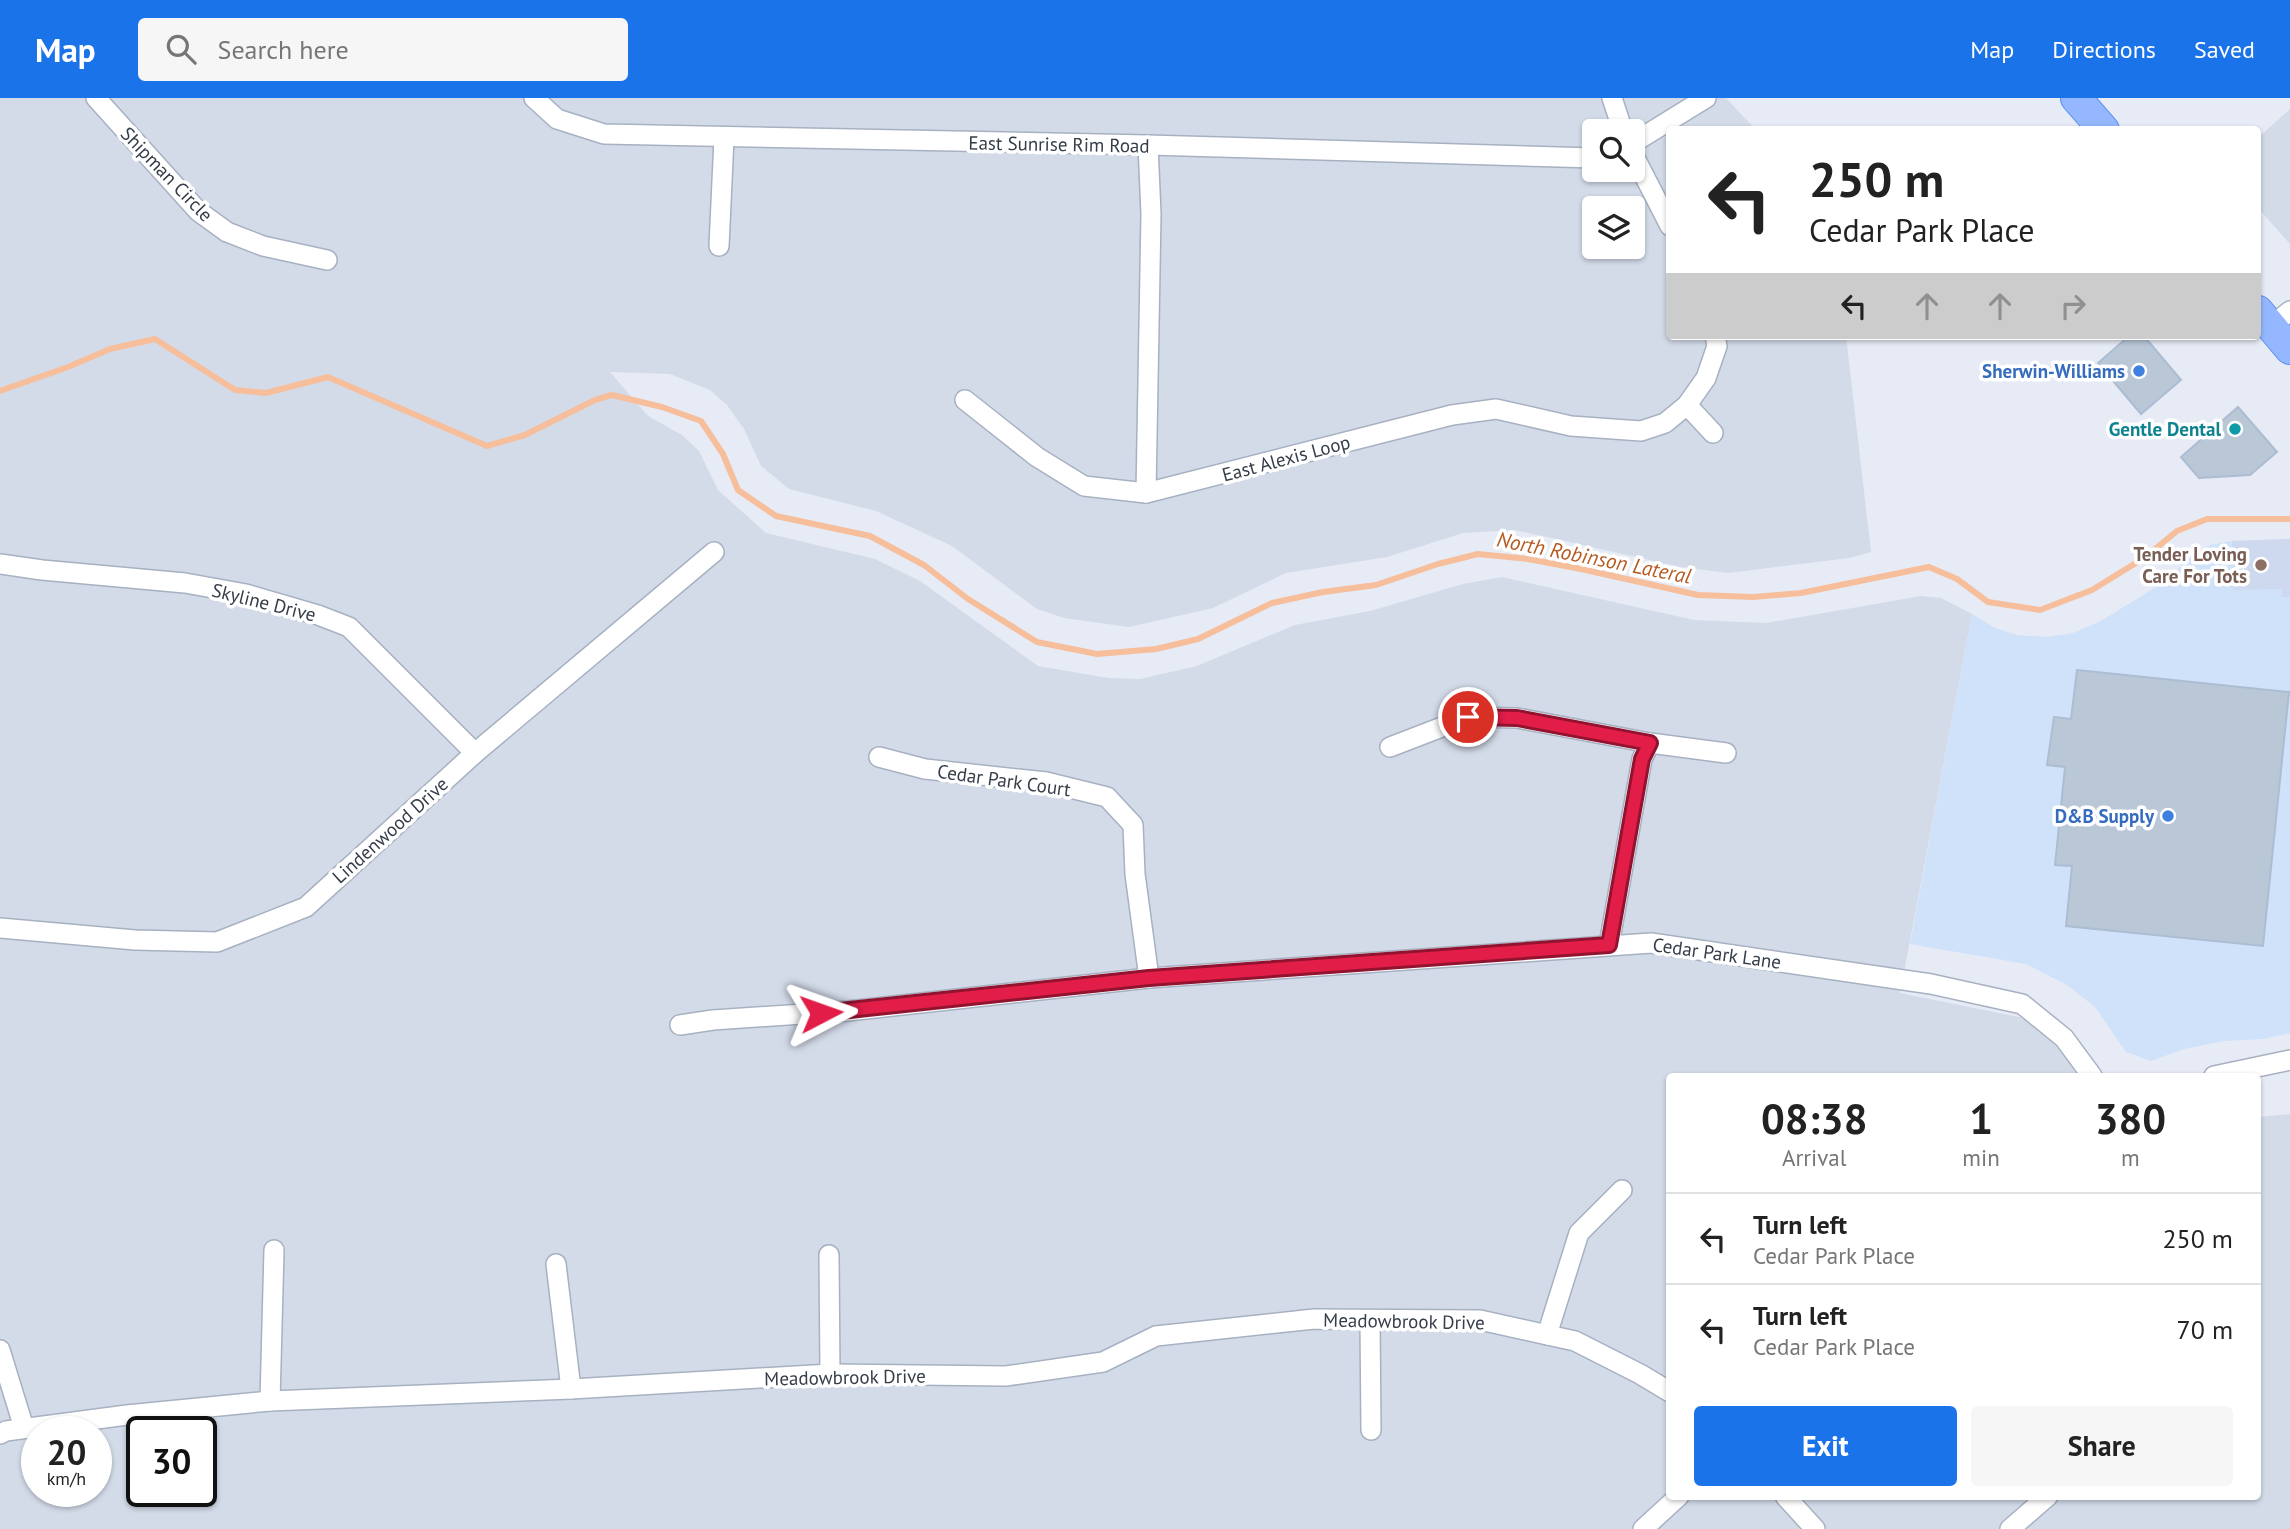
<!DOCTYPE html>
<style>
:root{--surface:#fff;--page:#f6f6f6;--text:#222;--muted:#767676;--line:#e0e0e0;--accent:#1a73e8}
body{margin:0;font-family:"PT Sans",sans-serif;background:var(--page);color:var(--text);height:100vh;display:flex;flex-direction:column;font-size:26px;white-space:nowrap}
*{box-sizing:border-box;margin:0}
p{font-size:23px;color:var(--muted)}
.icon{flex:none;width:38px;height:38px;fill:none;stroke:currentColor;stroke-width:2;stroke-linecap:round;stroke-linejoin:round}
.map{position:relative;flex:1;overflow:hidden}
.details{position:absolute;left:1666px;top:975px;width:595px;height:427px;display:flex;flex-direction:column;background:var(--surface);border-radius:7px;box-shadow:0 2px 5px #0004}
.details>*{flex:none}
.hud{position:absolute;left:1666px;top:28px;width:595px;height:214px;border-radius:7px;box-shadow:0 2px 5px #0004;background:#fff;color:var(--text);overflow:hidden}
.tools{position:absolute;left:1582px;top:21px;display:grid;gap:14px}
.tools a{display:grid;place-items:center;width:63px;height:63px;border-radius:7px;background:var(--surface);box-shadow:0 2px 5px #0004;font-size:35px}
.speed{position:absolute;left:21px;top:1318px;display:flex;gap:14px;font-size:35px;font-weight:700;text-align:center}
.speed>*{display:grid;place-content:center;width:91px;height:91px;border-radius:50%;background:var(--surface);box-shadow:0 2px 5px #0004;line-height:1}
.speed small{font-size:18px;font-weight:400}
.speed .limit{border:4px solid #111;border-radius:10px;background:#fff;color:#111}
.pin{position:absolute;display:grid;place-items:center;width:60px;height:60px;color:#fff;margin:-30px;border:4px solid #fff;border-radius:50%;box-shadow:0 2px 7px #0007}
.me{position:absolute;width:77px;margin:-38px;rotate:86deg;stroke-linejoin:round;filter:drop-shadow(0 0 5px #0008)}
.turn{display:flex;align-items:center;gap:24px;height:147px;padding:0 28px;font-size:32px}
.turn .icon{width:91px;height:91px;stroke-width:2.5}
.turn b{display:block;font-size:49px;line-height:60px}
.lanes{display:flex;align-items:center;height:66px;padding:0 28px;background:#0003;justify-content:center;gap:35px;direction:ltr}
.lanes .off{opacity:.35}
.eta{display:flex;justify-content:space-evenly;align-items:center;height:119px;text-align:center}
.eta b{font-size:42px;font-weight:700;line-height:49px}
.primary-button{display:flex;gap:14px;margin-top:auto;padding:14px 28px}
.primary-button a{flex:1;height:80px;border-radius:7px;background:var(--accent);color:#fff;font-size:28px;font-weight:700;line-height:80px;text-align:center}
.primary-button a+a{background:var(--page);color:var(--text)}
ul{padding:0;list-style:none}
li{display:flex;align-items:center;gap:21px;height:91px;padding:0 28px;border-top:2px solid var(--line)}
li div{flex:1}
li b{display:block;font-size:26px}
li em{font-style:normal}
header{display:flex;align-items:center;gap:42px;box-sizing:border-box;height:98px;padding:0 35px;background:var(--accent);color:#fff}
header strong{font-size:33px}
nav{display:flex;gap:38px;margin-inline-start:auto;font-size:24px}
.search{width:490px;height:63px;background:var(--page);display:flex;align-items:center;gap:18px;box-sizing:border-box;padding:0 24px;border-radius:7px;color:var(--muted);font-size:26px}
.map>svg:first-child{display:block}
.residential{fill:#d3dbe9;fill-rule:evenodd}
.commercial{fill:#cfe2f9}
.education{fill:#ced9ef}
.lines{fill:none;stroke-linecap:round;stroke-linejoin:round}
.stream{stroke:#f7be9c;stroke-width:6}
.building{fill:#bac7d7;stroke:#acbdd3;stroke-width:2}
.minor-casing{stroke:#a7b1c1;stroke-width:22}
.primary-casing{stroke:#598cef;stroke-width:32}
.minor{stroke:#fff;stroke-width:19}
.primary{stroke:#94b7ff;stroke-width:30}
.route-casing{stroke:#92132f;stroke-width:18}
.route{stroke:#e11d48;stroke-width:12}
.shop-dot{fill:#3f7fe0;stroke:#fff;stroke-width:2.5}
.culture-dot{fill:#0f9aa8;stroke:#fff;stroke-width:2.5}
.education-dot{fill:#8d6e63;stroke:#fff;stroke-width:2.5}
.labels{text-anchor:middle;stroke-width:7;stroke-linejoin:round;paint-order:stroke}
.street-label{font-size:19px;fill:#343d48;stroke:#fff}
.shop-label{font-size:19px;font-weight:bold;fill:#366cbe;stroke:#fff;text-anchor:end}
.culture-label{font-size:19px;font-weight:bold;fill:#0d838f;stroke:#fff;text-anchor:end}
.education-label{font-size:19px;font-weight:bold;fill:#785e54;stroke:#fff;text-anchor:end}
.water-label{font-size:21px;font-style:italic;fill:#b65a21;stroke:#fff}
</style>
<header>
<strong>Map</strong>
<div class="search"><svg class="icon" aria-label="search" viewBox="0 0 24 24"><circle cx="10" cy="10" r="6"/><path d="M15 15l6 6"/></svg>Search here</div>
<nav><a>Map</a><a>Directions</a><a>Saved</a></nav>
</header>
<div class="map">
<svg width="2290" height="1431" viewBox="0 0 2290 1431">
<rect width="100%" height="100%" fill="#e6ebf5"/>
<!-- residential -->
<g class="residential">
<path d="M0 0H1726L1755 31 1670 32V238H1846L1871 454 1849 460 1728 475 1681 469 1515 432 1463 435 1387 459 1286 475 1213 510 1129 529 1064 520 1037 511 952 448 876 413 789 391 761 368 744 331 727 307 710 292 670 276 610 274 648 318 682 337 699 353 718 392 766 435 875 461 920 483 1038 568 1108 580 1140 581 1197 568 1295 527 1370 513 1463 486 1502 479 1694 522 1766 525 1921 498 1941 500 1972 516 1900 895 2019 919 2039 930 2058 944 2082 978H1670V1398H2258V1019L2290 1016V1431H0ZM1594 33H1633V72H1594ZM1594 110H1633V149H1594ZM37 1334H96V1393H37ZM142 1334H201V1393H142Z"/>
<polygon points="2290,11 2290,146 2258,110 2258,40"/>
</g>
<!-- commercial -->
<polygon class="commercial" points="2290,441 2290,935 2263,941 2224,943 2184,951 2151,963 2126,954 2095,909 2067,887 2026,866 1910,846 1972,516 1995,530 2017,537 2047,539 2073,535 2099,524 2163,485 2195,455 2210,447 2232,443"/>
<!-- education -->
<polygon class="education" points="2290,441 2290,499 2282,499 2281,491 2233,492 2232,443"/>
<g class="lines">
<!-- stream -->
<polyline class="stream" points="0,293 68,269 110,251 155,241 235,292 266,295 328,279 487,348 525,337 595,302 612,297 662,309 701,323 723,356 738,392 776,418 870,438 924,467 968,501 1037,544 1097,556 1156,551 1198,541 1272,505 1323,494 1376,487 1438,466 1478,456 1528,461 1581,471 1698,497 1753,499 1801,495 1929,469 1957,481 1988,504 2040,512 2092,492 2144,460 2177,433 2207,421 2290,421"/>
</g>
<!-- building -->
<g class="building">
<polygon points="2129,238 2144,238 2181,282 2141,316 2098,265"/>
<polygon points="2238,309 2277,354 2250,377 2199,380 2181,359"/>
<polygon points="2077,572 2289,594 2263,848 2066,828 2072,768 2055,767 2065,669 2047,667 2054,619 2071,621"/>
</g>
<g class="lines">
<defs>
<g id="minor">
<polyline points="96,0 198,113 227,134 263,148 327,162"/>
<polyline points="534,0 557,21 604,36 1148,47 1594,60"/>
<polyline points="1612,0 1623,33"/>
<polyline points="1633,45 1706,0"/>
<polyline points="1148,47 1151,116 1146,395 1452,317 1496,311 1571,328 1641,333 1665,325 1687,307 1706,280 1717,248 1715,238"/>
<polyline points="1633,56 1670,128"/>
<polyline points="719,148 724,40"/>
<polyline points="2270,229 2290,213"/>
<polyline points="965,302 1037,359 1084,388 1146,395"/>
<polyline points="1687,307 1713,335"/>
<polyline points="0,466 42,472 185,485 246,496 318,517 349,529 475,655"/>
<polyline points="1650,645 1726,655"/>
<polyline points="1390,649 1468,619 1517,620 1650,645 1642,661 1609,847"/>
<polyline points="879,659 925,671 1046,684 1107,699 1133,727 1135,776 1149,880"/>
<polyline points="0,830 135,842 217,844 306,809 475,655 714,454"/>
<polyline points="680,927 713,922 848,913 1149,880 1651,845 1931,886 2022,906 2064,940 2092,978"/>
<polyline points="2214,978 2290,962"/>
<polyline points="829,1157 830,1276"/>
<polyline points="556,1166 571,1291"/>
<polyline points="1370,1222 1371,1332"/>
<polyline points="1547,1237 1579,1135 1622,1092"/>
<polyline points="0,1252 24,1330"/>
<polyline points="270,1303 274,1152"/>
<polyline points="0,1336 6,1333 127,1317 270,1303 571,1291 830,1276 1006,1278 1103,1264 1156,1238 1314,1221 1480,1222 1575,1243 1640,1276 1670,1294"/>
<polyline points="1785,1398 1815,1431"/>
<polyline points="1643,1431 1679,1398"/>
<polyline points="2010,1431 2048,1398"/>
</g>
<g id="primary">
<polyline points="2076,0 2104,32"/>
<polyline points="2258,213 2290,251"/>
</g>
</defs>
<!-- minor casing -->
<use href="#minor" class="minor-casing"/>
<!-- primary casing -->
<use href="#primary" class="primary-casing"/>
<!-- minor -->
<use href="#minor" class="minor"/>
<!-- primary -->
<use href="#primary" class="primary"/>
</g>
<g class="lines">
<defs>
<polyline id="route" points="821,915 1149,880 1609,847 1642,661 1650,645 1517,620 1468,619"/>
</defs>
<!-- route casing -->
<use href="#route" class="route-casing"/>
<!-- route -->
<use href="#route" class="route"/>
</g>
<!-- markers -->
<g class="shop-dot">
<circle cx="2139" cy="273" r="7"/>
<circle cx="2168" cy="718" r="7"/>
</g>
<circle class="culture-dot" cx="2235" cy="331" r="7"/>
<circle class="education-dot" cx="2261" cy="467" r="7"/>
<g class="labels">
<!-- street labels -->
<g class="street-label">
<text transform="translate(1059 46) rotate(1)" y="7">East Sunrise Rim Road</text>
<text transform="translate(167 76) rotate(46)" y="7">Shipman Circle</text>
<text transform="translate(1286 360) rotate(-15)" y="7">East Alexis Loop</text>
<text transform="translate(264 504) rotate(14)" y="7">Skyline Drive</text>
<text transform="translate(1004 682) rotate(8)" y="7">Cedar Park Court</text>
<text transform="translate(390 732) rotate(-42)" y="7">Lindenwood Drive</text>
<text transform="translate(1717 855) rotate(8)" y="7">Cedar Park Lane</text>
<text transform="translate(1404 1223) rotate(1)" y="7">Meadowbrook Drive</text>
<text transform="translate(845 1279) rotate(-1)" y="7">Meadowbrook Drive</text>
</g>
<!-- shop labels -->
<g class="shop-label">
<text x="2125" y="280">Sherwin-Williams</text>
<text x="2154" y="725">D&amp;B Supply</text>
</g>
<!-- culture labels -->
<g class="culture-label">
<text x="2221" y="338">Gentle Dental</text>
</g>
<!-- education labels -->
<g class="education-label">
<text x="2247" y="463">Tender Loving<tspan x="2247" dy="22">Care For Tots</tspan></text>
</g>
<!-- water labels -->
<g class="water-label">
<text transform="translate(1594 460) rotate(11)" y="7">North Robinson Lateral</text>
</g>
</g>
</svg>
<div class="tools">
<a><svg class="icon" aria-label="search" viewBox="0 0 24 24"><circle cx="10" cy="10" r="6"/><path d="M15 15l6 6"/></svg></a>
<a><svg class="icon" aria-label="layers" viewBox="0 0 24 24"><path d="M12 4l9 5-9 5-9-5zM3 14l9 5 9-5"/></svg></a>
</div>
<div class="speed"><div>20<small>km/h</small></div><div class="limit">30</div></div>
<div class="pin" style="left:1468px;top:619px;background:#d93025"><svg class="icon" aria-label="arrive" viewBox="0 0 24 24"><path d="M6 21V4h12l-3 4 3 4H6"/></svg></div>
<svg class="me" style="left:821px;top:915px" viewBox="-20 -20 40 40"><path d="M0-17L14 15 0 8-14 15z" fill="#e11d48" stroke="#fff" stroke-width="4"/></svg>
<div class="hud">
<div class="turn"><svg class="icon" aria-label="left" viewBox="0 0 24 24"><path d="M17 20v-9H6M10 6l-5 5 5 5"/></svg><div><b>250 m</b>Cedar Park Place</div></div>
<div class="lanes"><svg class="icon" aria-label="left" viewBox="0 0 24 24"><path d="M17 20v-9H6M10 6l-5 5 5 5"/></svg><svg class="icon off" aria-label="ahead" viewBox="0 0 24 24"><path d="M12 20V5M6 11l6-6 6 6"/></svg><svg class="icon off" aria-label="ahead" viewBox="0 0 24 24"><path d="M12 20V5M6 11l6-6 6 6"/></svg><svg class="icon off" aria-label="right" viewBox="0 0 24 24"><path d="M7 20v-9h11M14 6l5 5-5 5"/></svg></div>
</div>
<section class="details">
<div class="eta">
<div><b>08:38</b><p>Arrival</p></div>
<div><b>1</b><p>min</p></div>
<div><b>380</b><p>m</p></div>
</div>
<ul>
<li><svg class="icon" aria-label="left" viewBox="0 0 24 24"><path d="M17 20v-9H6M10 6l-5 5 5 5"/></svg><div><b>Turn left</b><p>Cedar Park Place</p></div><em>250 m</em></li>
<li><svg class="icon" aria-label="left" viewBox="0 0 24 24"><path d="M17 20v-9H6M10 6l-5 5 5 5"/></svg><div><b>Turn left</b><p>Cedar Park Place</p></div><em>70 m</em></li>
</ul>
<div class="primary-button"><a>Exit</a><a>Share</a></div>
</section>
</div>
